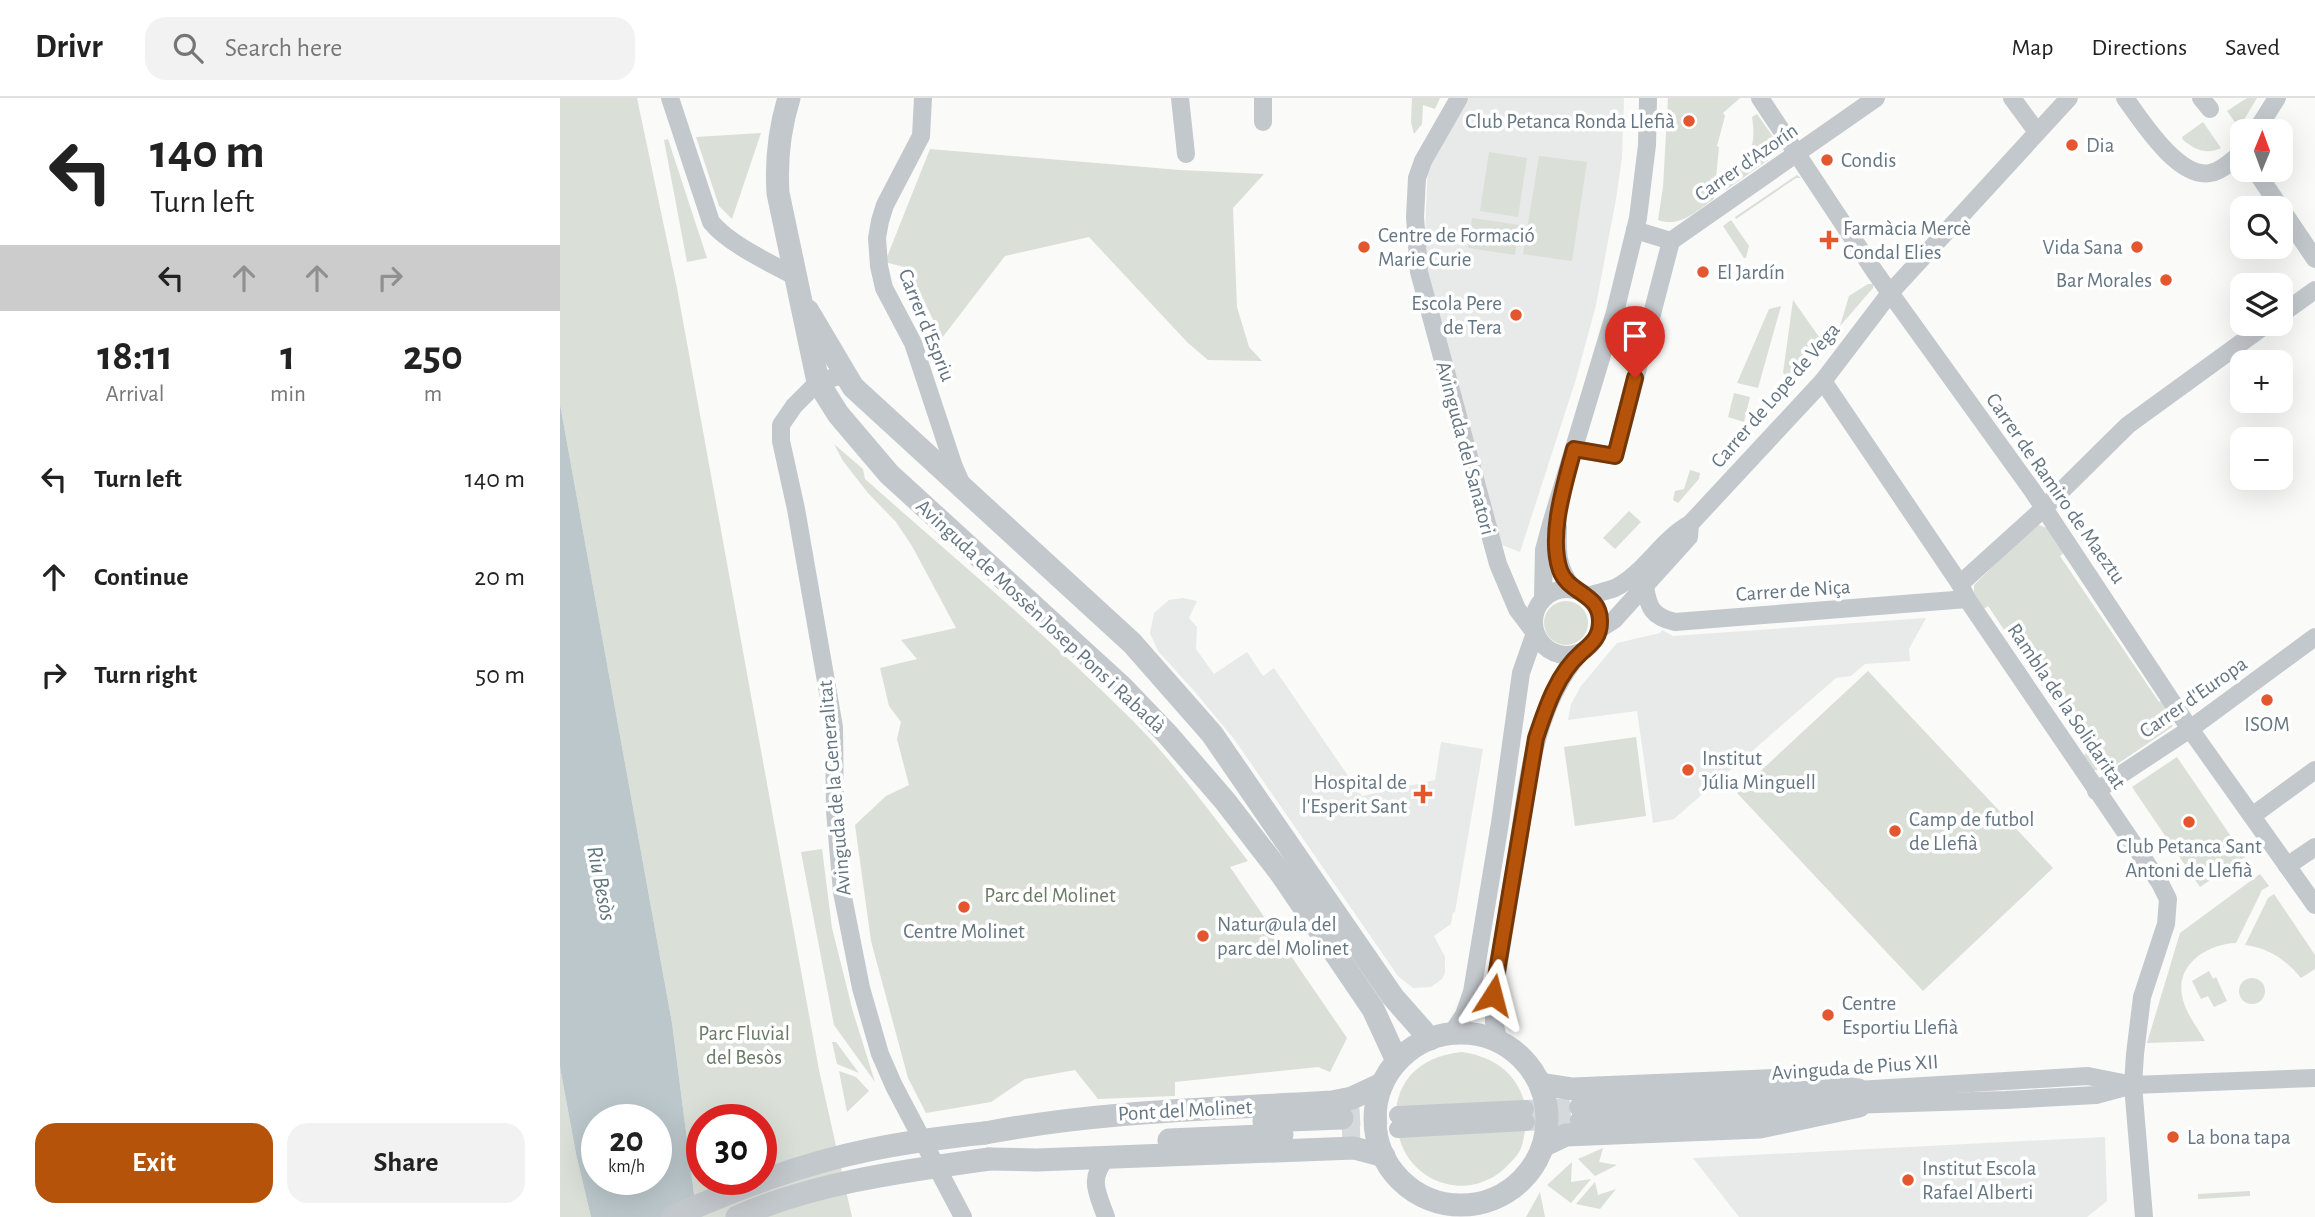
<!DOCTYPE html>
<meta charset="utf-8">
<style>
:root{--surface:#fff;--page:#f2f2f2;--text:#222;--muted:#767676;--line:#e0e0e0;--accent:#b45309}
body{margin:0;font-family:"Alegreya Sans",sans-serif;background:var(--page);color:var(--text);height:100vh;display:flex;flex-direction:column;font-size:26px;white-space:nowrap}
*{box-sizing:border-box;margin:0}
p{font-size:23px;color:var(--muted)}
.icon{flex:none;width:38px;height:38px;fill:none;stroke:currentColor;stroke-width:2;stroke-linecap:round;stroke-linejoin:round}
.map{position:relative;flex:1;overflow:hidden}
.panel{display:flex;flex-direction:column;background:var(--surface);width:560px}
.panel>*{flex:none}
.banner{background:#fff;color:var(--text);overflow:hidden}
.needle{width:46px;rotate:1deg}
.controls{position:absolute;left:1670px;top:21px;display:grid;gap:14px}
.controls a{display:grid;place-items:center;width:63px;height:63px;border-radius:14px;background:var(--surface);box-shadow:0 7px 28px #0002;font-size:35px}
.speed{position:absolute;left:21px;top:1006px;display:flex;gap:14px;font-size:35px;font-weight:700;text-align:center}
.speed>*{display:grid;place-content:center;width:91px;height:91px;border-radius:50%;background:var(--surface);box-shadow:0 7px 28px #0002;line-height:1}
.speed small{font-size:18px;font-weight:400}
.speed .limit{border:10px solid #d22;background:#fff;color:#111}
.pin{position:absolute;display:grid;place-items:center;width:60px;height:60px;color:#fff;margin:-72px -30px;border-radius:50% 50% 50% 0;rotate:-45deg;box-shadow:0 0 7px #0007}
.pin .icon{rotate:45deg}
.me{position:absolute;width:77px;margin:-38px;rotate:9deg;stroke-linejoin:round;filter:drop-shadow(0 0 5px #0008)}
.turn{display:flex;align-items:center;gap:24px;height:147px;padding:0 35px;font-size:32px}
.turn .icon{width:91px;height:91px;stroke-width:2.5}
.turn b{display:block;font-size:49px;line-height:60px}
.lanes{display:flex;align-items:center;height:66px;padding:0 35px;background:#0003;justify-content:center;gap:35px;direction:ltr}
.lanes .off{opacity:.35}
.eta{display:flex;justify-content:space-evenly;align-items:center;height:119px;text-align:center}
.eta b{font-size:42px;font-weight:700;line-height:49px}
.primary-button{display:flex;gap:14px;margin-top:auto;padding:14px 35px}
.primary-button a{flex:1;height:80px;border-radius:21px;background:var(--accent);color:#fff;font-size:28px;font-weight:700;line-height:80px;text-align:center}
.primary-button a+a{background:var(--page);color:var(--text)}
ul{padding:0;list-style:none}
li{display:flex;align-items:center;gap:21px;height:98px;padding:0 35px}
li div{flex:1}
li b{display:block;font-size:26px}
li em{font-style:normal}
header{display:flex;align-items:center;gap:42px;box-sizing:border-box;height:98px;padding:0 35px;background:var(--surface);border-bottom:2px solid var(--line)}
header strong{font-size:33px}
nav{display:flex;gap:38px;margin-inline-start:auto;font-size:24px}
.search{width:490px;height:63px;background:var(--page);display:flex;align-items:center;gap:18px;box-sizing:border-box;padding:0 24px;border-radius:21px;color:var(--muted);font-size:26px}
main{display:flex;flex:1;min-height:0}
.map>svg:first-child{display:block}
.built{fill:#e8e9e9}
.green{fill:#dadfd7;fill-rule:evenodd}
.water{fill:#bbc7cb;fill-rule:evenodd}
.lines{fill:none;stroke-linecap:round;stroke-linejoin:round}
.minor-tunnel{stroke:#d5d9db;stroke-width:18;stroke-dasharray:18 9;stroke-linecap:butt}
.minor{stroke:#c3c8cc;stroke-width:18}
.tertiary{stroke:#c3c8cc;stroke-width:23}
.tertiary-bridge{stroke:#c3c8cc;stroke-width:23}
.route-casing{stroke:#753606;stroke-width:18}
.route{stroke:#b45309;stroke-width:12}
.poi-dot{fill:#e4572e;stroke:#fff;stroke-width:2.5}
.labels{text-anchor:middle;stroke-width:7;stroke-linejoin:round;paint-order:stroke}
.poi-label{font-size:21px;fill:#657683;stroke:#fff;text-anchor:start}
.street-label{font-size:21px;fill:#657683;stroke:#fff}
.park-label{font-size:21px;fill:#687a64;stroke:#fff}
.water-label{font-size:23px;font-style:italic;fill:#60757c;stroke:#fff}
</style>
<header>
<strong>Drivr</strong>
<div class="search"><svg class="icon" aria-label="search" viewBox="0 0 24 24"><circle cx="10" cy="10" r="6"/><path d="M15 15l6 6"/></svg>Search here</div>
<nav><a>Map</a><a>Directions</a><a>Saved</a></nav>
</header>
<main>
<section class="panel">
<div class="banner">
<div class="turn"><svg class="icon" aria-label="left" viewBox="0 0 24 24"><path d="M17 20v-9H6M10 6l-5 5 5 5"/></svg><div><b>140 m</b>Turn left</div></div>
<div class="lanes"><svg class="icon" aria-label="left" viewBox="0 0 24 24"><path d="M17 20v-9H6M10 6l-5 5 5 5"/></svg><svg class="icon off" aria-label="ahead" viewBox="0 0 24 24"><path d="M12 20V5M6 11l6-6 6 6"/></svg><svg class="icon off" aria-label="ahead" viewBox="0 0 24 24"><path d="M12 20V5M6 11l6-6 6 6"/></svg><svg class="icon off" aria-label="right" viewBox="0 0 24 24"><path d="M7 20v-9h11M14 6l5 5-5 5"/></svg></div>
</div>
<div class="eta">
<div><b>18:11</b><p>Arrival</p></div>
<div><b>1</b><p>min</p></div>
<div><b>250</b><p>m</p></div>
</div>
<ul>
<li><svg class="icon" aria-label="left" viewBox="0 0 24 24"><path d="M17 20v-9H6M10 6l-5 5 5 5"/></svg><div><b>Turn left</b></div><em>140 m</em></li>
<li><svg class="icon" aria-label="ahead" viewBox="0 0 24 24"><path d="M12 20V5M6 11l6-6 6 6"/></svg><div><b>Continue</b></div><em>20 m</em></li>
<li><svg class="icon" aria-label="right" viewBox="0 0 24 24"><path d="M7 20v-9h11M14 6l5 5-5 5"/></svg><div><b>Turn right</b></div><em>50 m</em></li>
</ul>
<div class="primary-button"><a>Exit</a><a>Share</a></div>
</section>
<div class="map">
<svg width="1755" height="1119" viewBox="0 0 1755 1119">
<rect width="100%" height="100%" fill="#fafaf8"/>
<!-- built -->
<g class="built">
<polygon points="909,0 1064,0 1062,60 1056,101 1036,207 1016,281 960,454 942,447 873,198 864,155 868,67"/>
<polygon points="623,500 637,503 629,520 637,529 636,551 654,576 687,554 703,578 714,570 802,698 875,682 881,644 923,651 895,814 893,815 891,826 874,838 885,859 885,875 882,881 871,889 853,890 838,878 674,641 636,595 598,553 590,535 594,515 609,502"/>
<polygon points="1366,520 1349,551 1350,563 1305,566 1291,578 1276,580 1114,721 1093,725 1077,613 1008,622 1011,606 1021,588 1057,545 1100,535 1102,532 1113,538"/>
<polygon points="1545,1039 1547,1103 1527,1119 1179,1119 1133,1060"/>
</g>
<!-- green -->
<g class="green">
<path d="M0 0H77L117 190 259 972 292 1119H137L112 925 0 306ZM142 1022H201V1082H142Z"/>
<polygon points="852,0 880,0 875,11 863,7 862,26 854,36 851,24"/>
<path d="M1108 0H1180L1163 15 1165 18 1157 48 1159 49 1154 101C1136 113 1121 130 1098 122L1103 89Z"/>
<polygon points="1687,0 1697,0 1679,30 1667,13"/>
<path d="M1197 16 1216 43 1206 59 1208 62 1166 92 1164 88C1185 61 1198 55 1192 19Z"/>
<path d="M1643 24 1661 50C1647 57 1635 52 1623 42L1622 39Z"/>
<polygon points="201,35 172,121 159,108 136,39"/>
<polygon points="108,41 147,160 127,164 104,42"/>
<polygon points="370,51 620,72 704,76 673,110 677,209 689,249 702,263 648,262 627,244 529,139 445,158 382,240 348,170 325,164"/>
<polygon points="929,54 967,60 958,119 920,113"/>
<polygon points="979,58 1027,64 1012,163 963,156"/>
<polygon points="1237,77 1241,80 1236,80 1176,121 1175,119"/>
<polygon points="912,120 959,127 955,157 908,150"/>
<polygon points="1171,122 1189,148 1186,160 1184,160 1163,128"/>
<polygon points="1308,186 1313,186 1313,190 1280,228 1289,198"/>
<polygon points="1233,202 1264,246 1231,282 1223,275"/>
<polygon points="1221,208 1198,290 1177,285 1209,211"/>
<polygon points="1174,295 1190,299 1184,324 1168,319"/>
<path d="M274 346 303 371 305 381C395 461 488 538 573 623 616 666 651 716 688 763L670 769 787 940 770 974 758 969 615 984V998L538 1001 515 972 465 981 431 1004 366 1015 348 980 311 843 295 727 326 698 349 687 337 641 341 624 329 608 320 570 357 561 341 542 396 530 352 448 336 424 308 395 283 363Z"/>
<polygon points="1130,372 1140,375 1139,381 1118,405 1113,402 1115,393 1124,391"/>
<polygon points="1069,413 1081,424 1055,451 1043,440"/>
<polygon points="1479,427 1487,430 1504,455 1500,458 1599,604 1603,602 1615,618 1612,629 1547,673 1534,672 1524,657 1527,654 1428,508 1424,511 1414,496 1414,487 1473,429"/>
<circle cx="1006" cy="525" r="22"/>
<polygon points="1308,573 1493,770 1363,893 1177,695"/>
<polygon points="1076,639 1086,718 1015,728 1004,649"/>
<polygon points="1617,659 1685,759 1640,789 1572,689"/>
<polygon points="262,751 272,830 293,914 315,984 274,927 241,754"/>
<path d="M1700 776 1709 788 1702 792 1676 845C1648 846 1616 866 1622 897 1624 913 1637 929 1645 943L1587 945 1620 835Z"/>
<path d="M1714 796 1755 857V871L1741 880C1726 862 1709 850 1685 847L1708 800Z"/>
<polygon points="1649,873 1653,881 1656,879 1667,903 1654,909 1648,898 1641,901 1632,883"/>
<circle cx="1692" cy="893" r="13"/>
<polygon points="272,944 276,944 299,975 277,966"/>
<path d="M902 954C934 959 956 974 965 1006L836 1013C839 976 868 957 902 954Z"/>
<polygon points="0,969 16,1056 31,1119 0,1119"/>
<polygon points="279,973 296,979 309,993 287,1014"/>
<path d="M966 1028C964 1035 964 1043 961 1050 958 1058 950 1065 944 1071 906 1105 847 1084 838 1034Z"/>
<polygon points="1043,1050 1039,1064 1057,1067 1035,1078 1018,1061"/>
<polygon points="1012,1064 1011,1084 1031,1081 1011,1105 987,1087"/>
<polygon points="1035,1084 1038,1097 1056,1091 1040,1111 1016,1106"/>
<polygon points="1690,1093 1690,1098 1638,1101 1638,1096"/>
<polygon points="980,1094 985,1119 966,1119"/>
</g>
<!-- water -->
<path class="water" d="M0 306 112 925 137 1119H31L16 1056 0 969ZM37 1022H96V1082H37Z"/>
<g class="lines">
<!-- minor-tunnel -->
<g class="minor-tunnel">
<polyline points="965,1011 1018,1009"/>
<polyline points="782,1020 838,1017"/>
<polyline points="966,1024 1019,1022"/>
<polyline points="782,1033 838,1031"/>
</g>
<!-- minor -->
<g class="minor">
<path d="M110 0 151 124C169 146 208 164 234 178"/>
<polyline points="363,0 361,38 325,107 320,123 317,140 319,168 324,190 353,245 394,369 402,387"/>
<polyline points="620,0 626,56"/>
<polyline points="899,0 863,63 857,80 855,119 859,174 938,466 957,511 975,535"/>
<polyline points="1200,0 1315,174 1472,392 1630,631 1755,807"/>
<polyline points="1452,0 1477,34"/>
<path d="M1565 0C1581 22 1618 81 1650 75 1662 73 1673 62 1682 54"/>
<polyline points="1641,0 1650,11"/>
<polyline points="703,24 703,0"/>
<polyline points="1696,33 1717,0"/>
<polyline points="1695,72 1755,161"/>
<polyline points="1075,132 1111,143 1316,0"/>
<polyline points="1720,217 1755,192"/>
<polyline points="286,276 258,284 234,308 221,327 221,343 236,411 274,629 275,713 282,794 301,890 320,956 334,988 403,1119"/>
<polyline points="1263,283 1400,486 1407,501 1600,785 1608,801 1606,826 1582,899 1575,956 1573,987 1584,1119"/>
<polyline points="1014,351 1055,358 1111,143"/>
<path d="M998 429C997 456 997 469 1013 491"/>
<polyline points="1400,486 1484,410 1568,327 1707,226"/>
<path d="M1085 488C1088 510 1093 519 1115 524L1407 501"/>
<circle cx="1007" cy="524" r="33"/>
<path d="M1028 498C1037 495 1047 493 1055 490 1084 476 1101 442 1130 426L1263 283 1330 195 1509 0"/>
<polyline points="983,500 984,452 991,426 1055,214 1078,120 1087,47 1088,0"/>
<polyline points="1040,531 1054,522 1129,439 1130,426"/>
<polyline points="1536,693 1630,631 1755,539"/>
<polyline points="1692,718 1755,672"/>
<polyline points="1727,768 1755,749"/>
<polyline points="892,935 904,917 912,894 940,725 961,575 975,535"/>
<path d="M939 944 934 924V897C941 850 949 802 957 755 968 685 973 609 1021 554"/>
<polyline points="1018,1009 1528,978 1573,987"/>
<polyline points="838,1017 965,1011"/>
<polyline points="1019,1022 1225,1009 1445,1002 1536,997 1573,987 1755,980"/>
<polyline points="838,1031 966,1024"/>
<path d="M546 1119C537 1094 528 1081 547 1059"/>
</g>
<!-- tertiary -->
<g class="tertiary">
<path d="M229 0C219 32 216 62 218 95L258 284 278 316 329 376 562 589 608 637 665 703 722 777 813 911 837 963"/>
<polyline points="248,213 293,289 572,545 652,636 833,899 870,941"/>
<circle cx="901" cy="1021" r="86"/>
<polyline points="980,986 1013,991 1224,982 1298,992"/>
<polyline points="704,1023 782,1020"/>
<path d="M425 1035C540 1013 656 1011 772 1004L792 1000 822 986"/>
<polyline points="609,1042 722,1037"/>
<polyline points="983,1048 1006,1037 1200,1029 1299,1008"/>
<polyline points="429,1061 477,1062 794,1050 824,1058"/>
</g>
<!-- tertiary-bridge -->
<g class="tertiary-bridge">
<path d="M112 1119C176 1091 241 1066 309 1052 347 1044 386 1039 425 1035"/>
<path d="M177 1119C256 1084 345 1073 429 1061"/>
</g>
</g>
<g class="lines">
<defs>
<path id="route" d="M933 897 976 640C986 610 997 576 1021 555 1031 546 1040 540 1040 524 1041 495 1008 496 1000 472 988 437 1005 385 1014 351L1055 358 1075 280"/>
</defs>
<!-- route casing -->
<use href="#route" class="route-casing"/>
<!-- route -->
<use href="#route" class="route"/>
</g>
<!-- markers -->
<g class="poi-dot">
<circle cx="1129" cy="23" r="7"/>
<circle cx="1512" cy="47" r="7"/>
<circle cx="1267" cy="62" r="7"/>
<path d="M1265.5 131.5h7v7h7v7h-7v7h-7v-7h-7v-7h7z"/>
<circle cx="804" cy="149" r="7"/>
<circle cx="1577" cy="149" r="7"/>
<circle cx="1143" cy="174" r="7"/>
<circle cx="1606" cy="182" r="7"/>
<circle cx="956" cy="217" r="7"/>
<circle cx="1707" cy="602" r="7"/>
<circle cx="1128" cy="672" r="7"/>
<path d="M859.5 685.5h7v7h7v7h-7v7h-7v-7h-7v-7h7z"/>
<circle cx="1629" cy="724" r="7"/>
<circle cx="1335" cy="733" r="7"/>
<circle cx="404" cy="809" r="7"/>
<circle cx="643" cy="838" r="7"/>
<circle cx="1268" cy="917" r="7"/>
<circle cx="1613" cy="1039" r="7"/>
<circle cx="1348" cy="1082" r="7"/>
</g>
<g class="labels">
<!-- poi labels -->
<g class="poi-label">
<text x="1115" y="30" text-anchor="end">Club Petanca Ronda Llefià</text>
<text x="1526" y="54">Dia</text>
<text x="1281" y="69">Condis</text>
<text x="1283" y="137">Farmàcia Mercè<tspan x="1283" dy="24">Condal Elies</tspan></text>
<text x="818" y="144">Centre de Formació<tspan x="818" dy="24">Marie Curie</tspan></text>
<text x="1563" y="156" text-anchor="end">Vida Sana</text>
<text x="1157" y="181">El Jardín</text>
<text x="1592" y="189" text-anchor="end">Bar Morales</text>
<text x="942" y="212" text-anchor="end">Escola Pere<tspan x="942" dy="24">de Tera</tspan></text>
<text x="1707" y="633" text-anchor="middle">ISOM</text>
<text x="1142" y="667">Institut<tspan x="1142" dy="24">Júlia Minguell</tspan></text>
<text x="847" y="691" text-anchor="end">Hospital de<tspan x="847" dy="24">l'Esperit Sant</tspan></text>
<text x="1349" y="728">Camp de futbol<tspan x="1349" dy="24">de Llefià</tspan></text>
<text x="1629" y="755" text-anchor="middle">Club Petanca Sant<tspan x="1629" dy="24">Antoni de Llefià</tspan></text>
<text x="657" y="833">Natur@ula del<tspan x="657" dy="24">parc del Molinet</tspan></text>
<text x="404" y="840" text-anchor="middle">Centre Molinet</text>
<text x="1282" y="912">Centre<tspan x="1282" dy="24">Esportiu Llefià</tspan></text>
<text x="1627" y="1046">La bona tapa</text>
<text x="1362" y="1077">Institut Escola<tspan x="1362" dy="24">Rafael Alberti</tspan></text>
</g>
<!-- street labels -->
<g class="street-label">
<text transform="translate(1186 64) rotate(-35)" y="7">Carrer d'Azorín</text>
<text transform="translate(367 227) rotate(68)" y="7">Carrer d'Espriu</text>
<text transform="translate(1215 297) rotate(-49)" y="7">Carrer de Lope de Vega</text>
<text transform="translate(906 350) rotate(75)" y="7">Avinguda del Sanatori</text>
<text transform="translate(1496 390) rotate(55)" y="7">Carrer de Ramiro de Maeztu</text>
<text transform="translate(1233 492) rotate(-4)" y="7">Carrer de Niça</text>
<text transform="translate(481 518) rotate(43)" y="7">Avinguda de Mossèn Josep Pons i Rabadà</text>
<text transform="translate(1633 599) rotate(-35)" y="7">Carrer d'Europa</text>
<text transform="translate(1507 608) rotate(56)" y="7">Rambla de la Solidaritat</text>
<text transform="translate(274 690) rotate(-95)" y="7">Avinguda de la Generalitat</text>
<text transform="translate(1295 969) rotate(-4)" y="7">Avinguda de Pius XII</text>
<text transform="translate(625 1012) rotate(-3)" y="7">Pont del Molinet</text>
</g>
<!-- park labels -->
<g class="park-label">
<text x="490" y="804">Parc del Molinet</text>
<text x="184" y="942">Parc Fluvial<tspan x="184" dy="24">del Besòs</tspan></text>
</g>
<!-- water labels -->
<g class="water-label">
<text transform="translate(42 785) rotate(79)" y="8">Riu Besòs</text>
</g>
</g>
</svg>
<div class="controls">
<a><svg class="needle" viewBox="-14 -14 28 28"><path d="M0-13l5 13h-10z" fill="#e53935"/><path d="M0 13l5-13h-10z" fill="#767676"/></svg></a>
<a><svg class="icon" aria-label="search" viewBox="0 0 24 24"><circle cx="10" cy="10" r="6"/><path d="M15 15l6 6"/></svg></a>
<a><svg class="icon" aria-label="layers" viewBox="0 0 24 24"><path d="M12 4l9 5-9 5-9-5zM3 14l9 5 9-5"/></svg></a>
<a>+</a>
<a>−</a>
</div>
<div class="speed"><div>20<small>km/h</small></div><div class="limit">30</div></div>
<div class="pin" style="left:1075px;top:280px;background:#d93025"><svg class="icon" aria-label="arrive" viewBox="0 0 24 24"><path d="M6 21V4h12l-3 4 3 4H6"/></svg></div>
<svg class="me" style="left:933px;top:897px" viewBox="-20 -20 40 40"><path d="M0-17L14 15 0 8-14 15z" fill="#b45309" stroke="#fff" stroke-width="4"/></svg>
</div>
</main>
